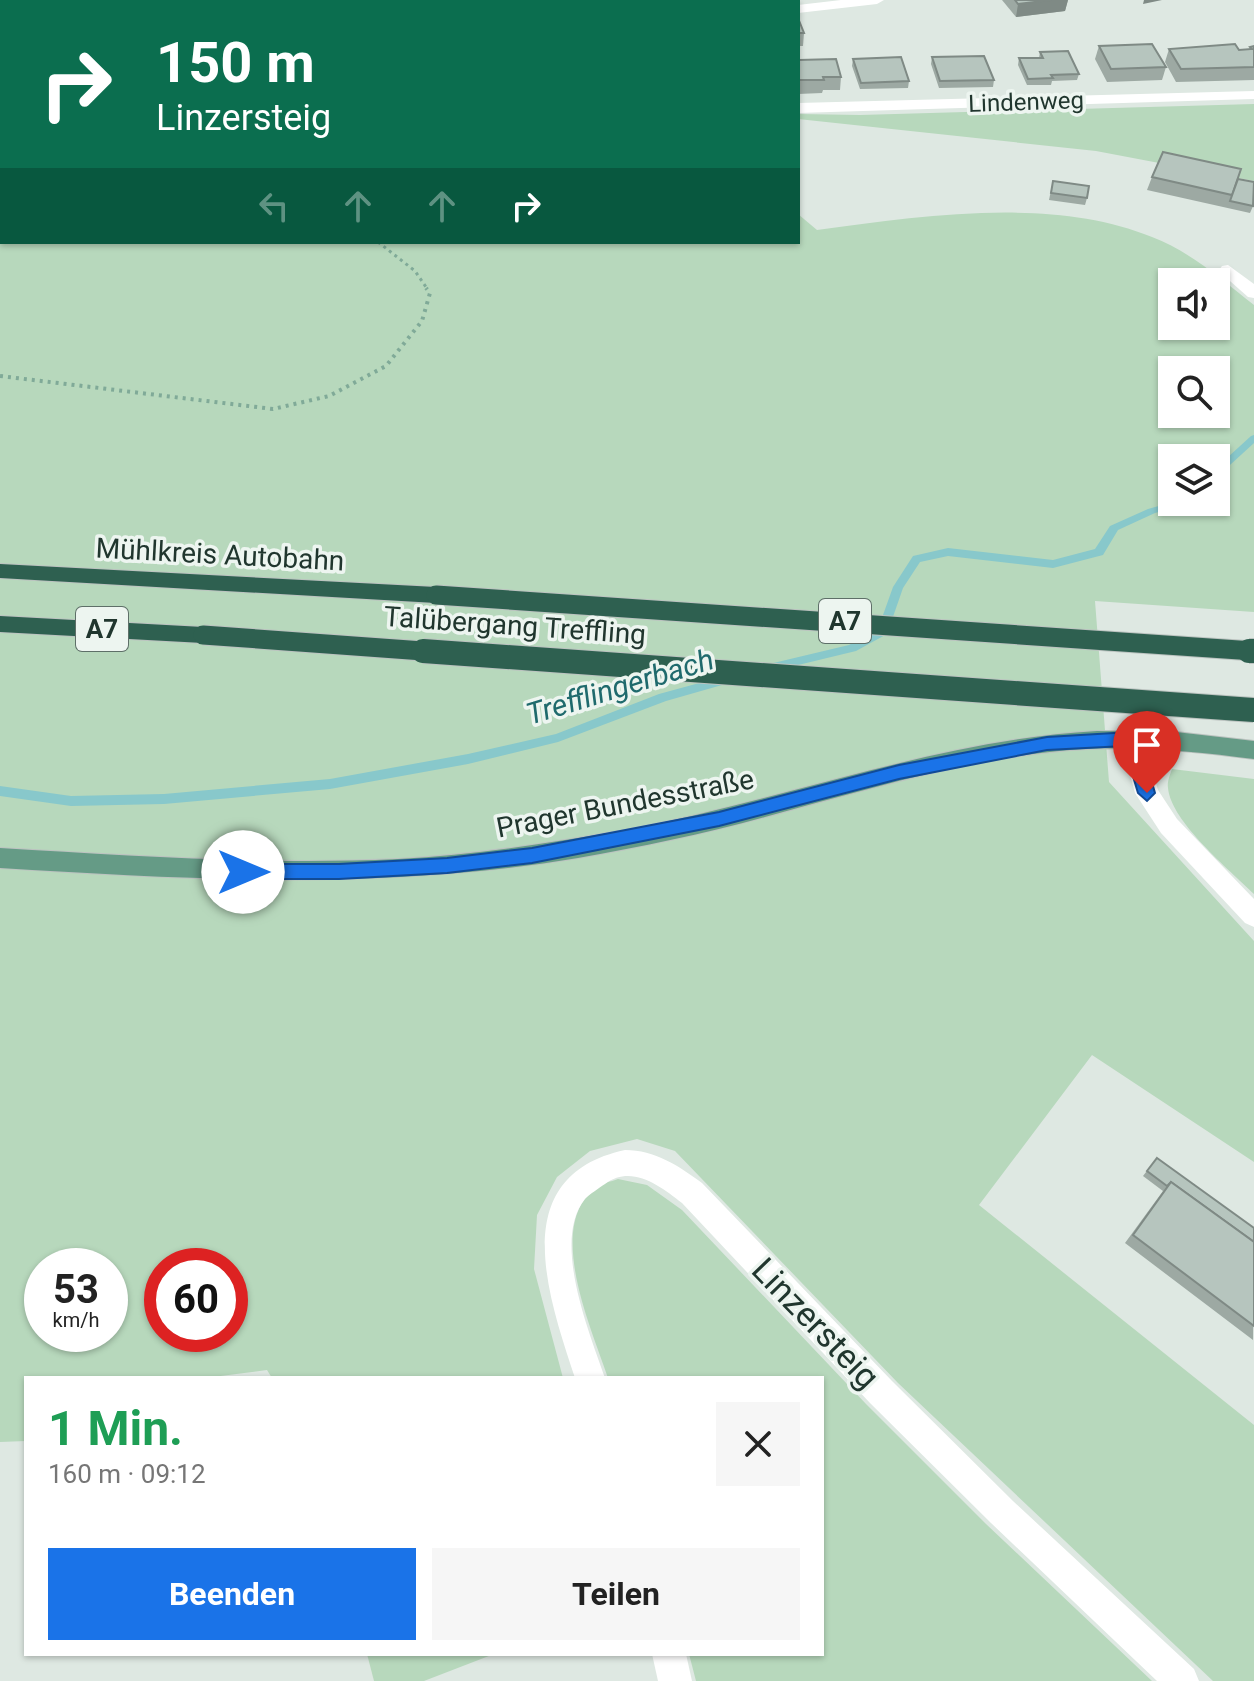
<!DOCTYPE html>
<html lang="de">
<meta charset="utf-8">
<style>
:root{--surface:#fff;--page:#f6f6f6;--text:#222;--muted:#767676;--accent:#1a73e8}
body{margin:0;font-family:Roboto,sans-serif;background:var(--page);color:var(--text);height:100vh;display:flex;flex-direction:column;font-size:30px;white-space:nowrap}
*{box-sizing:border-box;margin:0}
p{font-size:26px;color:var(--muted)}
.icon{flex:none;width:44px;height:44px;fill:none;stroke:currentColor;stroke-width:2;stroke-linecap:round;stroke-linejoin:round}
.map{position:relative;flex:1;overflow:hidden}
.drawer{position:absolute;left:24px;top:1376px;width:800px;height:280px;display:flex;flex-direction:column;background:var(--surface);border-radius:0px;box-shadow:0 2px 6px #0004}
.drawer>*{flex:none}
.hud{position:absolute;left:0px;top:0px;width:800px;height:244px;box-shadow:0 2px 6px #0004;background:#0b6e4f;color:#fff;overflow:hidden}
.controls{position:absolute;left:1158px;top:268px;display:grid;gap:16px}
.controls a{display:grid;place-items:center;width:72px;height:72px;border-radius:0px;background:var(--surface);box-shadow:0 2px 6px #0004;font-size:40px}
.speed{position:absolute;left:24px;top:1248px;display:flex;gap:16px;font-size:40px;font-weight:700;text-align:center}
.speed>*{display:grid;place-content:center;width:104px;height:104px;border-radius:50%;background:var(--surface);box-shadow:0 2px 6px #0004;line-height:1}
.speed small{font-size:20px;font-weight:400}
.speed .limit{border:12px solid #d22;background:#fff;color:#111}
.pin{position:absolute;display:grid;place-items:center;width:68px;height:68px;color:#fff;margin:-82px -34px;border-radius:50% 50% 50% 0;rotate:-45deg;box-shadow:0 0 8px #0007}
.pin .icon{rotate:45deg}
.me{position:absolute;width:88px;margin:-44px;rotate:90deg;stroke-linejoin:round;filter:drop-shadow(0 0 6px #0008)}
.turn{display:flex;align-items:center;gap:28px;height:168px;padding:0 24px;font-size:36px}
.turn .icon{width:104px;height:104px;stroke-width:2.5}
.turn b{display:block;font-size:56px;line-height:68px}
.lanes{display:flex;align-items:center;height:76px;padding:0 24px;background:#0003;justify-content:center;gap:40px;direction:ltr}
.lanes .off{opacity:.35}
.round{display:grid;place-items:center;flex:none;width:84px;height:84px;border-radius:0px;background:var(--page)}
.headline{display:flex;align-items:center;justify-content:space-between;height:136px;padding:0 24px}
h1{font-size:48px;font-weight:700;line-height:60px;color:#1e9e55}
.action{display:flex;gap:16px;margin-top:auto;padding:16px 24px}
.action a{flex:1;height:92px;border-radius:0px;background:var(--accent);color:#fff;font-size:32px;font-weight:700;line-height:92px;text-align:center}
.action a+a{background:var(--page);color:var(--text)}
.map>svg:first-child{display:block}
.green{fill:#b7d8bc;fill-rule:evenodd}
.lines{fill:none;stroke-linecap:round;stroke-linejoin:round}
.stream{fill:#88c8cb;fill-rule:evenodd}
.primary-casing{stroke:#bcc3c0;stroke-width:2}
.motorway-casing{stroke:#bcc3c0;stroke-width:2}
.path-far1{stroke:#80aa98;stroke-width:3;stroke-dasharray:3 4;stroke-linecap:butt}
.path{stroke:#80aa98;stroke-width:4;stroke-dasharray:3 5;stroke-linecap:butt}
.minor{fill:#fff;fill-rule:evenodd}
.primary{fill:#659b86;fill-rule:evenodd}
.motorway{fill:#2e6050;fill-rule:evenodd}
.motorway-bridge-far1-casing{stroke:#bcc3c0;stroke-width:21;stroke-linecap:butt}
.motorway-bridge-casing{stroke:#bcc3c0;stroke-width:26;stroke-linecap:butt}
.motorway-bridge-far1{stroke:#2e6050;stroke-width:19}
.motorway-bridge{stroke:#2e6050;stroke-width:24}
.wall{fill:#9da9a3}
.shaded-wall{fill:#7f8a85}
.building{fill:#b6c5be;stroke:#7f8a85;stroke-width:2}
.route{fill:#1a73e8;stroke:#114b97;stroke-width:2}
.labels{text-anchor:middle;stroke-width:7;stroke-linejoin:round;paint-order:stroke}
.far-street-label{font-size:24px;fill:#20362e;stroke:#edf5f0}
.shield{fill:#edf5f0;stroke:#5e6f68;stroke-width:2}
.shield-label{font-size:26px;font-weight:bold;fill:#20362e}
.street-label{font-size:28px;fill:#20362e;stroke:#edf5f0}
.water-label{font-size:30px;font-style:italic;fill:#1f6a6d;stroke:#edf5f0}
.near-street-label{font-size:34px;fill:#20362e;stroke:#edf5f0}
</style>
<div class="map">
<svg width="1254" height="1681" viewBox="0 0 1254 1681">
<rect width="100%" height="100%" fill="#dee8e2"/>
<!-- green -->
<g class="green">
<path d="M0 0 702 2H2V242H798V214L817 230C922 216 1052 196 1152 237 1191 252 1222 280 1254 305V612L1095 601 1109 782 1254 941V1162L1092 1055 979 1205 1254 1425V1681H1213L898 1383 675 1151 637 1139 590 1151 557 1177 537 1215 534 1269 563 1378H272L267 1370 205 1378H26V1441L0 1442ZM1172 282H1216V326H1172ZM1172 370H1216V414H1172ZM1172 458H1216V502H1172ZM42 1266H110V1334H42ZM162 1266H230V1334H162Z"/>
<polygon points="1254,104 1254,181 1096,151 798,119 798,114 860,115"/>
<path d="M1172 769 1254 779V894C1230 870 1171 822 1168 788 1167 781 1170 775 1172 769Z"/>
<path d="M618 1179 647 1185 682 1210 866 1404 986 1524 1152 1681H696L689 1654H822V1378H608C592 1329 545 1228 595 1188 600 1183 611 1182 618 1179Z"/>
<polygon points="367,1654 494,1654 424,1681 374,1681"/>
</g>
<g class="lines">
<!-- stream -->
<g class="stream">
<polygon points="1254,435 1254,443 1219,475 1216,476 1216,468 1251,436"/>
<polygon points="1173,502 1190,502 1189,504 1155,513 1118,530 1103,555 1053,568 948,556 920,562 903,588 887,634 856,651 765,673 760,669 765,665 849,645 878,629 893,587 913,556 948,548 1053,560 1095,549 1110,526 1148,509"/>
<polygon points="725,676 729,677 731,680 729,683 666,701 558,742 468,764 330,789 164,804 71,806 0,796 0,786 71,796 164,794 330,779 468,754 556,734 659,694"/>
</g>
<defs>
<path id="primary" d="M1097 731 1176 732 1254 741V759C1193 751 1131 745 1070 750 966 759 865 790 765 817 703 834 641 847 578 858 386 890 194 880 0 868V848C133 856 265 865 398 859 474 855 550 843 625 830 783 801 936 740 1097 731Z"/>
<g id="motorway">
<polygon points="0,564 436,587 443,590 447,595 443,600 436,603 0,578"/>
<polygon points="0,616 203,627 211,629 214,635 211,641 203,643 0,632"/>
</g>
</defs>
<!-- primary casing -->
<use href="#primary" class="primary-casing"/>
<!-- motorway casing -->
<use href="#motorway" class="motorway-casing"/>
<!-- path-far1 -->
<polyline class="path-far1" points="378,242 415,271 428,290"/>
<!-- path -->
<polyline class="path" points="0,376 273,409 329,396 386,366 422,321 430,293 426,288"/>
<!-- minor -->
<g class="minor">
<polygon points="841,0 884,0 877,4 798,13 798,5"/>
<polygon points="1254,91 1254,99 798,113 798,103"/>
<polygon points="1228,265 1254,284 1254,298 1248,297 1222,274 1219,270 1222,266"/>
<polygon points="1131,729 1139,732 1142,738 1158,790 1177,819 1254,899 1254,927 1245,923 1161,833 1135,793 1120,738 1123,732"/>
<path d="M625 1150C655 1150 679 1166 702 1183L892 1381 1013 1501 1194 1669 1199 1681H1157L991 1523 870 1403 682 1203C660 1186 632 1164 605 1184 599 1188 590 1194 585 1199 551 1241 590 1334 605 1378H575C548 1296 505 1176 625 1150Z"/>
<polygon points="652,1654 686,1654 692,1681 658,1681"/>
</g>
<!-- primary -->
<use href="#primary" class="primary"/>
<!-- motorway -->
<use href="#motorway" class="motorway"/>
<defs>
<g id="motorway-bridge-far1">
<polyline points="436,595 1254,651"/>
<polyline points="203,635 451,653"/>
</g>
<g id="motorway-bridge">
<polyline points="423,651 1254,710"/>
<polyline points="1249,651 1254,651"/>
</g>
</defs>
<!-- motorway-bridge-far1 casing -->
<use href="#motorway-bridge-far1" class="motorway-bridge-far1-casing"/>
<!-- motorway-bridge casing -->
<use href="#motorway-bridge" class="motorway-bridge-casing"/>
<!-- motorway-bridge-far1 -->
<use href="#motorway-bridge-far1" class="motorway-bridge-far1"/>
<!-- motorway-bridge -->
<use href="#motorway-bridge" class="motorway-bridge"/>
</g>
<!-- wall -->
<g class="wall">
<polygon points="723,0 758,0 757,2 724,2"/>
<polygon points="1002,0 1068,0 1065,11 1016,17"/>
<polygon points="798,18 804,33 803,46 798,46"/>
<polygon points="1099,46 1166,67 1162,80 1107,82 1095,59"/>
<polygon points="1254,46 1254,80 1176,82 1165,62 1169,49 1249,50 1250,47"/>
<polygon points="1040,52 1079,74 1077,80 1052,81 1051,85 1027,85 1018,65 1019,58 1039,58"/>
<polygon points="798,54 799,60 841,77 840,90 823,90 822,93 798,94"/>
<polygon points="932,57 994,80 993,87 939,88 931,64"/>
<polygon points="853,59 909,81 908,88 860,89 852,66"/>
<polygon points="1152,177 1233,193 1254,204 1250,213 1147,190"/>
<polygon points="1053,181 1087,198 1085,205 1049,200"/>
<polygon points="1157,1158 1254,1228 1253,1340 1125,1243 1163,1191 1143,1176"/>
</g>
<!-- shaded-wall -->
<g class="shaded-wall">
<polygon points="1051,0 1068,0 1065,11 1016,17 1018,4"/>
<polygon points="1144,0 1162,0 1143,4"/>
</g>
<!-- building -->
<g class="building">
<rect x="703" y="0" width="20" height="2"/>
<polygon points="1015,0 1051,0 1018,4"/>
<polygon points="798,18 804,33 798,33"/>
<polygon points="1152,44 1166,67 1111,69 1099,46"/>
<polygon points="1235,44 1239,50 1252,49 1250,47 1254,46 1254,67 1181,69 1169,49"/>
<polygon points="1068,51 1079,74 1051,75 1053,78 1028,79 1019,58 1043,58 1040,52"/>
<polygon points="798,54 799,60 836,59 841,77 823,77 824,80 798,80"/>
<polygon points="984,56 994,80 940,81 932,57"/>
<polygon points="901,57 909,81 861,83 853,59"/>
<polygon points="1163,152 1241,169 1232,195 1152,177"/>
<polygon points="1238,179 1254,182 1253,206 1230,201"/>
<polygon points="1053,181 1089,186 1087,198 1051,193"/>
<polygon points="1157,1158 1254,1228 1254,1242 1171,1182 1167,1186 1147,1171"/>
<polygon points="1171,1182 1254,1242 1254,1326 1133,1235"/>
</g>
<!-- route -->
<polygon class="route" points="1131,732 1139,738 1155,793 1147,801 1138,793 1124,746 1047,750 899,779 719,826 532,863 447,873 339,879 243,879 236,877 233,872 236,866 243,864 339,864 447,858 532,848 719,812 899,765 1047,737"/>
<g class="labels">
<!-- far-street labels -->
<g class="far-street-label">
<text transform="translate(1026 102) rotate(-2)" y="8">Lindenweg</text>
</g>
<!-- shield labels -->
<g class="shield">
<rect x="819" y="599" width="52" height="44" rx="6"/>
<rect x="76" y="607" width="52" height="44" rx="6"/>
</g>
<g class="shield-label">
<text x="845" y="630">A7</text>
<text x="102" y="638">A7</text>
</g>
<!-- street labels -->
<g class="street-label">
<text transform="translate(220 554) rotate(3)" y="10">Mühlkreis Autobahn</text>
<text transform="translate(515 625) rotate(4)" y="10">Talübergang Treffling</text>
<text transform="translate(625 803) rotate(-11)" y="10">Prager Bundesstraße</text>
</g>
<!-- water labels -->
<g class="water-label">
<text transform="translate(620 687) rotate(-17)" y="10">Trefflingerbach</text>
</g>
<!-- near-street labels -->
<g class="near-street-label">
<text transform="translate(816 1323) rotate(46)" y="12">Linzersteig</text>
</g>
</g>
</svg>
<div class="controls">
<a><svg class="icon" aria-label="sound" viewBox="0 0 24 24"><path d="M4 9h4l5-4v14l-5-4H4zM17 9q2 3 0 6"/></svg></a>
<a><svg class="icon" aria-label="search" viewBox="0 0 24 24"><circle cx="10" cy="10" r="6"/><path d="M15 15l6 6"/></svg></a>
<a><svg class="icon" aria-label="layers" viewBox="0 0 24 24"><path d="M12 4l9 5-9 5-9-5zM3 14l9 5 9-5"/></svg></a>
</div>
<div class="speed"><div>53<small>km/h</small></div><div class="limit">60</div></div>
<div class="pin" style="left:1147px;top:793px;background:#d93025"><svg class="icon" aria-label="arrive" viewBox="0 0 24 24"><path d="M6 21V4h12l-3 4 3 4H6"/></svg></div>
<svg class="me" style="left:243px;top:872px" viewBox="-20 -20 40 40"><circle r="19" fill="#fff"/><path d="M0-13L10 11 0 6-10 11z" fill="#1a73e8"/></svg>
<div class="hud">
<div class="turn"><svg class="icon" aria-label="right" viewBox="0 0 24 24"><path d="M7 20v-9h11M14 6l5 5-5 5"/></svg><div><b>150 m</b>Linzersteig</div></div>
<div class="lanes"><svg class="icon off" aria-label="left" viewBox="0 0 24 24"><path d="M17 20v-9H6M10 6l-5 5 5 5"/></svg><svg class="icon off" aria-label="ahead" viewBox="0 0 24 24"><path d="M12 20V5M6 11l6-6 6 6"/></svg><svg class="icon off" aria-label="ahead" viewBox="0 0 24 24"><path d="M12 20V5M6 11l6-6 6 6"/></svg><svg class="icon" aria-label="right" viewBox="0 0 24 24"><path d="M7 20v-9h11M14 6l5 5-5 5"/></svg></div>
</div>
<section class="drawer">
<div class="headline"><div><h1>1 Min.</h1><p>160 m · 09:12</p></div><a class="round"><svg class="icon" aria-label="close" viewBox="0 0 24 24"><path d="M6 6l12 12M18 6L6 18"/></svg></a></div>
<div class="action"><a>Beenden</a><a>Teilen</a></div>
</section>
</div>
